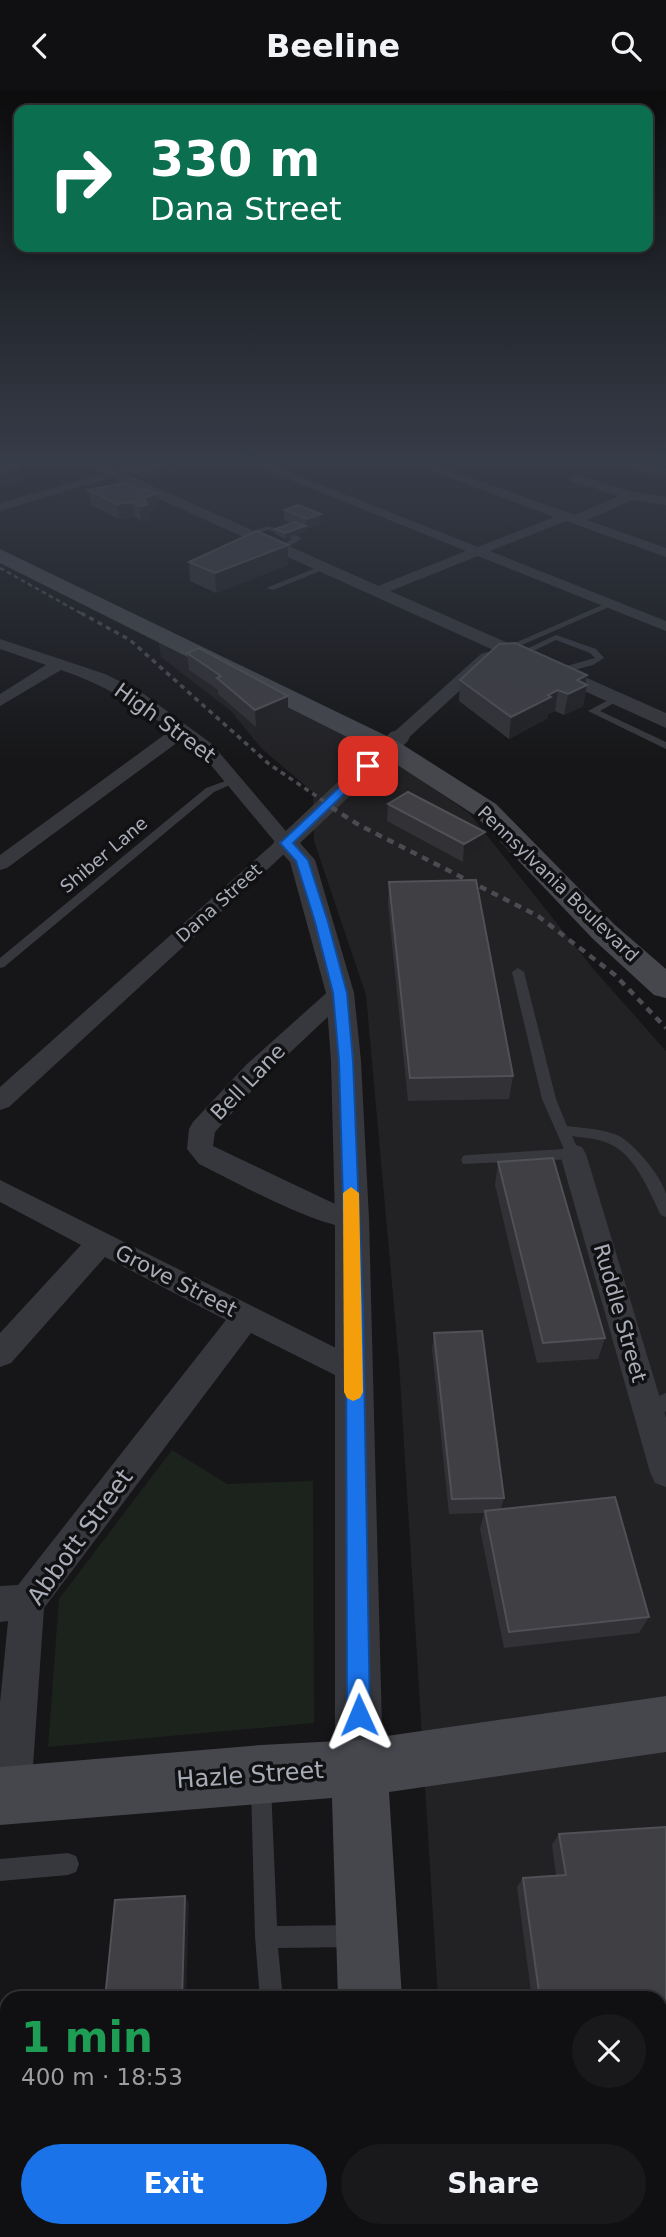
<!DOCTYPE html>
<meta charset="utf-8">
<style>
:root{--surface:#101012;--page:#19191b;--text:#f1f3f6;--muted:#9c9d9f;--line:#303032;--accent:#1a73e8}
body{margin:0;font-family:"DejaVu Sans",sans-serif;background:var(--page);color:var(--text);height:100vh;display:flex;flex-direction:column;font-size:26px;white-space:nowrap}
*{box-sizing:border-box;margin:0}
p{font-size:23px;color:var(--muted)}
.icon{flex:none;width:38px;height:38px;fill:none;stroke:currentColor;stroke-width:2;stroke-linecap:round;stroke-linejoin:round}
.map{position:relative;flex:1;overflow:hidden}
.sheet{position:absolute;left:0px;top:1900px;width:667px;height:247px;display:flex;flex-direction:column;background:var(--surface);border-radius:21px 21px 0 0;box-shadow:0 4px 10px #0003,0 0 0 2px var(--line)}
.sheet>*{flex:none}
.hud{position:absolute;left:14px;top:14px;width:639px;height:147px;border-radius:14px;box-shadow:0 4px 10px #0003,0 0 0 2px var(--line);background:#0b6e4f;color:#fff;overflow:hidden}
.pin{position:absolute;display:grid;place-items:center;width:60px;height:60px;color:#fff;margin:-30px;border-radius:14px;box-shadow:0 4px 10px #0006}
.me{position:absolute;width:77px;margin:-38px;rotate:359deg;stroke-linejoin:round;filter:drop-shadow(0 0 5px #0008)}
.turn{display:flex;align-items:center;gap:24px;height:147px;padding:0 21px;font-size:32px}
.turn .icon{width:91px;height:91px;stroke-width:2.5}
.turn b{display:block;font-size:49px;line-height:60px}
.round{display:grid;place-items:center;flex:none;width:74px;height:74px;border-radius:37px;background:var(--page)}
.headline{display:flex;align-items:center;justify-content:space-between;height:119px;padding:0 21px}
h1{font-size:42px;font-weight:700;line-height:52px;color:#1e9e55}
.primary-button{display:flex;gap:14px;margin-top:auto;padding:14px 21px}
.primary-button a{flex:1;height:80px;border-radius:42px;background:var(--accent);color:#fff;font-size:28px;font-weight:700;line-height:80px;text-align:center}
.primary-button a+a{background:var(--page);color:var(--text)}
header{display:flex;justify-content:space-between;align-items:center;height:91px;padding:0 21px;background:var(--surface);font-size:32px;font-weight:700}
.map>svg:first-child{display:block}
.built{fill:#222225}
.green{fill:#1c231d}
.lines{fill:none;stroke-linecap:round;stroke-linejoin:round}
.service{fill:#37383d;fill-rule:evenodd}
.minor{fill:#37383d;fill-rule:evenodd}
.tertiary{fill:#37383d;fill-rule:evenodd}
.secondary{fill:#45474d;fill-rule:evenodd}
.rail-far2{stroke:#4a4c52;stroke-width:2.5;stroke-dasharray:4.5 3.5;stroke-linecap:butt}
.rail-far1{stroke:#4a4c52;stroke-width:3.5;stroke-dasharray:5 4.5;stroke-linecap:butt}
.rail{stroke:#4a4c52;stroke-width:4.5;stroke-dasharray:7 6;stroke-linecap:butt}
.wall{fill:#323236}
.shaded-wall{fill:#212124}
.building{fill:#3f3f44;stroke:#4f5156;stroke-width:2}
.route{fill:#1a73e8;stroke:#114b97;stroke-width:2}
.slow{fill:#f59e0b}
.labels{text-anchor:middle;stroke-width:7;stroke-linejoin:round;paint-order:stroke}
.far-street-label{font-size:18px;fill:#a8adb8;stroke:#111113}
.street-label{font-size:21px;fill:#a8adb8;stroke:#111113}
.near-street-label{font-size:24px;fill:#a8adb8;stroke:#111113}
</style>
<header><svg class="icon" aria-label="back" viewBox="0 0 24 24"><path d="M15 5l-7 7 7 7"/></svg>Beeline<svg class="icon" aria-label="search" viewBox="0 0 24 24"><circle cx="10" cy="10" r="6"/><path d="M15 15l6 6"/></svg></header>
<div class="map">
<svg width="666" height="2146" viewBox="0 0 666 2146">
<rect width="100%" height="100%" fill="#161618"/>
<!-- built -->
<polygon class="built" points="158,550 338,640 415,684 469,722 595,880 666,960 666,2146 453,2146 452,2140 660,2140 660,1908 438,1907 399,1271 366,904 314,750 313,701 262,658 231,620 161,566"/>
<!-- green -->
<polygon class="green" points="172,1359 227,1393 313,1390 314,1632 48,1656 59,1508"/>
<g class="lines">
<!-- service -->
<g class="service">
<polygon points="269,435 300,446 301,448 282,460 278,458 279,456 292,448 269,439 247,445 243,443"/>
<polygon points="321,475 328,477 273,499 266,497"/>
<polygon points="609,511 616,513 508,560 501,558"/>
<polygon points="556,544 596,558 604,567 593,574 555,584 552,583 552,579 595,567 590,562 556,549 521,566 514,564"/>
<polygon points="614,606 621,608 600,620 666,651 666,658 588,620"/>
<polygon points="231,688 239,690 214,701 4,876 0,877 0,867 206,697"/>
<path d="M518 877 524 881 556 1008 567 1035C584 1037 601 1038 617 1044 634 1052 661 1085 666 1103 666 1110 666 1119 666 1126L661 1124C648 1099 635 1061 605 1051 595 1047 583 1047 572 1045L580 1063 573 1068 463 1073 461 1069 463 1065 468 1064 564 1058 542 1008 512 881Z"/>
<path d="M666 1302V1320L656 1330 650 1333 644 1330 642 1325C646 1316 656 1305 666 1302Z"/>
<polygon points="261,1686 268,1689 271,1696 277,1835 355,1834 363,1837 366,1845 363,1853 355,1856 278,1857 283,1908 260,1908 255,1846 251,1696 254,1689"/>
<polygon points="68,1762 76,1765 79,1773 76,1781 68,1784 0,1790 0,1768"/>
</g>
<!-- minor -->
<g class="minor">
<polygon points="151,369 171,369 0,420 0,412"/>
<polygon points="241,369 258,369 478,456 554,426 403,369 421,369 575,424 619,405 571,390 569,387 575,383 633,401 666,406 666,414 632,409 587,429 666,457 666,466 566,430 490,460 666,530 666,540 478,465 383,503 373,503 371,500 373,497 466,460"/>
<polygon points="580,369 613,369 666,376 666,384 586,373"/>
<path d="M0 548 105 583 141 601 212 653 296 752 9 1016 0 1019V996L275 751 200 661 182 648 7 777 0 779V764L171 639C135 613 103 593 61 579L0 615V603L46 574 0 558Z"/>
<polygon points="487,561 493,563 495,566 493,569 405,650 393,650 390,646 393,642 481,563"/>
<path d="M340 895 348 897 351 902 348 907 265 985 215 1041 213 1055 333 1112 362 1120 366 1128 362 1136C332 1145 230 1088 199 1073L187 1058 189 1038 193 1031 247 973 332 897Z"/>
<polygon points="573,1053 582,1056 586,1063 666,1327 666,1396 655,1392 650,1381 560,1063 564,1056"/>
<polygon points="0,1089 364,1271 368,1280 364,1289 353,1293 251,1242 44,1517 31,1704 25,1718 11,1724 0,1719 0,1612 8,1530 0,1531 0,1495 18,1494 226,1229 105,1166 11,1272 0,1276 0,1242 81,1154 0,1111"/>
<polygon points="166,2140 215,2140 212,2146 164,2146"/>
</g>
<!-- tertiary -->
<g class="tertiary">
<polygon points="73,369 94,369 666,622 666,637"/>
<polygon points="399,639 407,641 410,646 407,651 300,752 315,769 354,902 361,970 369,1128 383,1677 376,1694 359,1701 342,1694 335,1677 335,1128 331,970 326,902 290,771 273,752 391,641"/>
</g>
<!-- secondary -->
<g class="secondary">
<polygon points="0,458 397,650 496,713 615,834 666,878 666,907 654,904 593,848 476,725 379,662 0,472"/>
<polygon points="666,1605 666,1661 389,1701 402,1908 338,1908 332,1707 0,1734 0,1676 261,1654 359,1649"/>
<rect x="347" y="2140" width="70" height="6"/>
</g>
<!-- rail-far2 -->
<polyline class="rail-far2" points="0,477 84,524"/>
<!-- rail-far1 -->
<polyline class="rail-far1" points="81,522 130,549 269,673 334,717"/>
<!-- rail -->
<polyline class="rail" points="331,716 359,734 538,825 615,884 666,937"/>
</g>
<!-- wall -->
<g class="wall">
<polygon points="107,369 191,369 192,375 147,388 133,382 132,373 122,376"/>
<polygon points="88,399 140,400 157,402 159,417 148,421 149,429 141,430 135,426 119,428 91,414"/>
<polygon points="284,419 321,433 307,438 305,437 305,441 285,448 275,443 275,438 292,432 284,429"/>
<polygon points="189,471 288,474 216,502 190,490"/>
<polygon points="187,562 288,621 256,636 218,603 218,599 189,579"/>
<polygon points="587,584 586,593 587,594 583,615 564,624 555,620 548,623 548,627 509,648 459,610 460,589"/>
<polygon points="388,713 483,759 463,771 387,730"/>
<polygon points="389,791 513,985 509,1008 408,1010 388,813"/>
<polygon points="498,1071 605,1247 598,1268 537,1272 495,1094"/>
<polygon points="434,1242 504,1407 501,1418 649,1526 639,1542 504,1557 480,1438 484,1422 449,1423 432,1258"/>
<polygon points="666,1736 666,1999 660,2000 660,1908 532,1908 517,1796 523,1787 556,1784 552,1754 559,1743"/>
</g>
<!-- shaded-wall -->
<g class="shaded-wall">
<polygon points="121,369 145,369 122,376"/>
<polygon points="178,369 191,369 192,375 147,388 146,379"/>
<polygon points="19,376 21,390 0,396 0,381"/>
<polygon points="157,402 159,417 148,421 149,429 141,430 139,415 144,407"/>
<polygon points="133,411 135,426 119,428 117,413"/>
<polygon points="321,423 321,433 307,438 307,428"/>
<polygon points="305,435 305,441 285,448 285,442"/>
<polygon points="288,454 288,474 216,502 215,482"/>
<polygon points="587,584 585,595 587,594 583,615 564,624 568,603 577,589"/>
<polygon points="558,599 555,620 548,623 548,627 509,648 511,626"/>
<polygon points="288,605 288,621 256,636 255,619"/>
<polygon points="485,741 483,759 463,771 464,753"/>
<polygon points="185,1805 189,1812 186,1908 182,1908"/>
</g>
<!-- building -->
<g class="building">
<polygon points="0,369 4,369 19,376 0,381"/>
<polygon points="144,369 178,369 146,379 132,373"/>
<polygon points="124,392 140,400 146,398 157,402 144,407 147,414 139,415 133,411 117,413 88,399"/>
<polygon points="298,414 321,423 307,428 284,419"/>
<polygon points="295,431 305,435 285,442 275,438"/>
<polygon points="257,440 288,454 215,482 189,471"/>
<polygon points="515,552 587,584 577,589 587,594 568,603 558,599 548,604 551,606 511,626 460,589 499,553"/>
<polygon points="199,557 288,605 255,619 217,587 221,585 187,562"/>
<polygon points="408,701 485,741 464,753 388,713"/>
<polygon points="476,789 513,985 410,987 389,791"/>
<polygon points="553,1067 605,1247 543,1252 498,1071"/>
<polygon points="482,1240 504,1407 452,1408 434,1242"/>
<polygon points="615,1406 649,1526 509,1541 485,1420"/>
<polygon points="666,1736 666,1998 660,1998 660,1908 540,1908 523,1787 566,1784 559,1743"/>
<polygon points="185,1805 182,1908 105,1908 115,1809"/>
</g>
<!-- sky -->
<linearGradient id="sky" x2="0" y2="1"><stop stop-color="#0c0c0d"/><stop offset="0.55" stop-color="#363c48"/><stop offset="1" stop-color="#363c48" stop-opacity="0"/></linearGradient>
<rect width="666" height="670" fill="url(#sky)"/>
<!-- route -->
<polygon class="route" points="364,673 373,675 293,752 308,769 328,831 347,902 353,970 363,1216 370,1624 367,1632 359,1635 351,1632 347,1624 346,1216 339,970 333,902 315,831 296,770 280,752"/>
<!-- slow -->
<polygon class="slow" points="351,1096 359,1102 363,1301 360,1307 353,1310 347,1307 344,1301 343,1102"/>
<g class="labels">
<!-- far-street labels -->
<g class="far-street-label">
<text transform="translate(104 764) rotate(-40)" y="6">Shiber Lane</text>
<text transform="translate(558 793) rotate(44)" y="6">Pennsylvania Boulevard</text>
<text transform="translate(219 812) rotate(-42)" y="6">Dana Street</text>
</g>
<!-- street labels -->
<g class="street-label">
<text transform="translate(165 632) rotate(36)" y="7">High Street</text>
<text transform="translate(248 991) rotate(-46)" y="7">Bell Lane</text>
<text transform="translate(176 1190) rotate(27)" y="7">Grove Street</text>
<text transform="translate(620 1222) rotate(74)" y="7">Ruddle Street</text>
</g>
<!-- near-street labels -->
<g class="near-street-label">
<text transform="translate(80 1446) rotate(-54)" y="8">Abbott Street</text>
<text transform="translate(250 1684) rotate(-4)" y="8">Hazle Street</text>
</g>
</g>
</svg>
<div class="pin" style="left:368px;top:675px;background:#d93025"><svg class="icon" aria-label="arrive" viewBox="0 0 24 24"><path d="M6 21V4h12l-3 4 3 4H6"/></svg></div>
<svg class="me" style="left:359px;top:1624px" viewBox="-20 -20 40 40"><path d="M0-17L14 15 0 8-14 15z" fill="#1a73e8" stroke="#fff" stroke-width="4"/></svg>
<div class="hud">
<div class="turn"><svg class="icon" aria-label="right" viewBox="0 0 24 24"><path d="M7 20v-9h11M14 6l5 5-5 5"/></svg><div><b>330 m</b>Dana Street</div></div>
</div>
<section class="sheet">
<div class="headline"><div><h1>1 min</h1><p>400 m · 18:53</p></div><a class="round"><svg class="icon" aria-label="close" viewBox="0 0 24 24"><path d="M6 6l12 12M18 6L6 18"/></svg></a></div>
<div class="primary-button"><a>Exit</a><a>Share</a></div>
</section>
</div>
